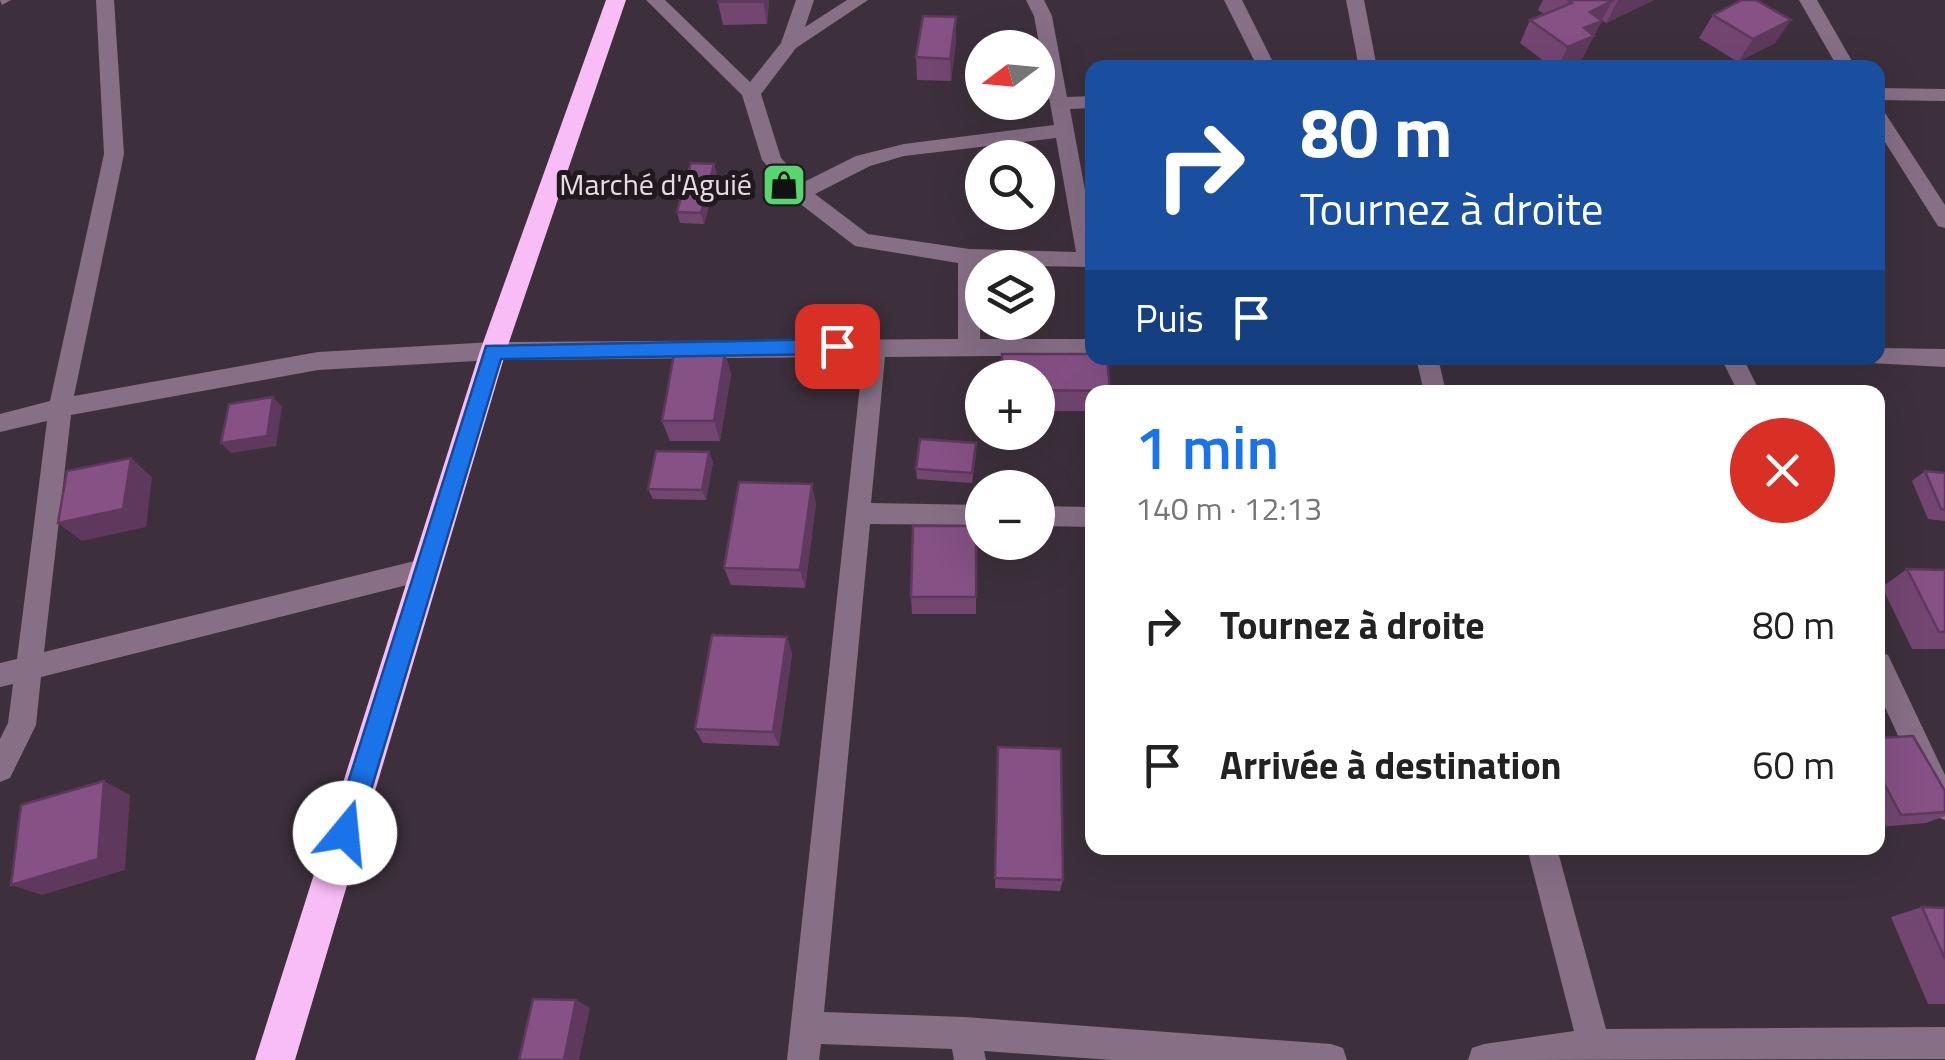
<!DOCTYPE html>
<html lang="fr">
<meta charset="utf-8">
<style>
:root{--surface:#fff;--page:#f6f6f6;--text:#222;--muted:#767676;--accent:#1a73e8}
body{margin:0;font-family:"Titillium Web",sans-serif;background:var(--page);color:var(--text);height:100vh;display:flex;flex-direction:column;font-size:38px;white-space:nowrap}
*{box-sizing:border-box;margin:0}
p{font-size:32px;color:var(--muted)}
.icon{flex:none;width:55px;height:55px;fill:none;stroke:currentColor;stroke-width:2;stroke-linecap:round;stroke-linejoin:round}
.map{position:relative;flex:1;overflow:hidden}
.details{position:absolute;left:1085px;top:385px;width:800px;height:470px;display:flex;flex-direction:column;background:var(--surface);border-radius:20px;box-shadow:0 10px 40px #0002}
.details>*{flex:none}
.top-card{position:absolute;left:1085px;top:60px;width:800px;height:305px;border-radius:20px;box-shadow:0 10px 40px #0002;background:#1a4fa0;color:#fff;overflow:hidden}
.needle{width:65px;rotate:254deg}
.buttons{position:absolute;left:965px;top:30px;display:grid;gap:20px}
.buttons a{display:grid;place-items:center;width:90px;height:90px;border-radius:50%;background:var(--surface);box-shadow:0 10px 40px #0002;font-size:50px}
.pin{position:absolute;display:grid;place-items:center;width:85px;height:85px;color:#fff;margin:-42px;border-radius:20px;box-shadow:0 5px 15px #0006}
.me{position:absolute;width:110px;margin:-55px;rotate:17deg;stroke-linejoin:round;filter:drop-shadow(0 0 8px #0008)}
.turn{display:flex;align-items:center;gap:35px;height:210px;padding:0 50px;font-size:45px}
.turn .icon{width:130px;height:130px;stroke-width:2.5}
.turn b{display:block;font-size:70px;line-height:85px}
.then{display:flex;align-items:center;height:95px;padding:0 50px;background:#0003;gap:20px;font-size:38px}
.round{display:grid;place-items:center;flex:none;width:105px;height:105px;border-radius:52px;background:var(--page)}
.headline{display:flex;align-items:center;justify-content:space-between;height:170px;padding:0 50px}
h1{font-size:60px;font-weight:600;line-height:75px;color:var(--accent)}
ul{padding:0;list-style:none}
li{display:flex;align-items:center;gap:30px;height:140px;padding:0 50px}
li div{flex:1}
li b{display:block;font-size:38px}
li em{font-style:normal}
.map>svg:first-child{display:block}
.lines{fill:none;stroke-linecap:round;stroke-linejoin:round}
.minor{fill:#876f86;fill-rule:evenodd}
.highway{fill:#f8bdf6;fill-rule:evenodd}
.wall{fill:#734672}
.shaded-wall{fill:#5e395d}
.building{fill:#865185;stroke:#5e395d;stroke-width:2.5}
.route{fill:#1a73e8;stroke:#114b97;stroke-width:2.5}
.labels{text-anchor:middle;stroke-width:10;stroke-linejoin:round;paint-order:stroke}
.poi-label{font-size:30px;fill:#e5dce4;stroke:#201a20;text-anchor:end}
</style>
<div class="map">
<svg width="1945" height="1060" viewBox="0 0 1945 1060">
<rect width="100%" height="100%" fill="#3d303c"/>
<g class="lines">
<!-- minor -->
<g class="minor">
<polygon points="0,0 11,0 2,5"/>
<path d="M96 0H114L124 154 74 396 318 352 493 342 958 339V263L855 246 803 206 762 160 742 95 646 0H665L750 82 781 43 796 0H814L805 27 847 0H868L796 48 761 94 781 158 804 182 856 156 904 144 1054 125 1034 16 1026 0H1044L1052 16 1067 97 1092 96V108L1070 109 1092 228V267L980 265V339H1092V355L885 357 871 503 982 505V525L870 524 824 1012 965 1017 1331 1044 1343 1048 1347 1060H1112L984 1051 986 1060H954L952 1049 821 1044 819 1060H787L863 357 493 360 318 370 71 415 44 652 427 558 436 561 440 569 436 577 427 580 41 677 36 725 10 778 0 782V739L8 723 13 684 0 687V663L17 659 47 421 0 432V414L50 401 104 154ZM1056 138 1076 252 969 249 868 234 815 194 870 166 904 156Z"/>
<polygon points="1224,0 1242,0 1276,68 1258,68"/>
<polygon points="1346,0 1364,0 1377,68 1359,68"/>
<polygon points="1799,0 1817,0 1856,68 1838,68"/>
<polygon points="1878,88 1945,89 1945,101 1878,100"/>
<polygon points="1878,111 1885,113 1945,205 1945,228 1938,226 1878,131"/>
<polygon points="1878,348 1945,349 1945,367 1870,363 1867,358 1878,358"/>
<polygon points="1416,358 1438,358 1446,392 1424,392"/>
<polygon points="1721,358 1743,358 1760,392 1738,392"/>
<polygon points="1038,506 1092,507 1092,527 1038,526"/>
<polygon points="1878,652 1888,655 1945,775 1945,820 1935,816 1878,692"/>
<polygon points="1527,848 1557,848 1606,1029 1945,1027 1945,1059 1468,1060 1472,1048 1484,1044 1574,1031"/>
</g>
<!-- highway -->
<polygon class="highway" points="606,0 626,0 506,351 295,1060 255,1060 480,351"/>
</g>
<!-- wall -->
<g class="wall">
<polygon points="769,0 767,24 723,25 718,2"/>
<polygon points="1543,0 1654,0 1606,23 1602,20 1582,59 1561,68 1553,68 1520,43 1530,20 1544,14 1538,10"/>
<polygon points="1713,15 1775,43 1738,62 1699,38"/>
<polygon points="956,17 956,40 951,81 917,80 916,57"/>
<polygon points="714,164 717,176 704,224 680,223 677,212"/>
<polygon points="725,353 731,374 720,441 670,441 662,421"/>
<polygon points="1002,354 1107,358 1110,392 1092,392 1092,411 1038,411 1038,378 1001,378"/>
<polygon points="709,452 713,462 706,500 653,499 648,489"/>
<polygon points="976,454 972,483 917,479 916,469"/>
<polygon points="1925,471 1945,473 1945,521 1928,519 1912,481"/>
<polygon points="816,503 805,588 731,585 724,568"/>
<polygon points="976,526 976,614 912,614 911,597"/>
<polygon points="1907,569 1945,570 1945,649 1912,649 1882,587"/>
<polygon points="787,637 792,654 779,746 703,743 695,729"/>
<polygon points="1878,738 1945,791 1945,816 1926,823 1878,827"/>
<polygon points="998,747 1063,880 1060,891 995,888"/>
<polygon points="1922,907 1945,908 1945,1004 1928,1004 1891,917"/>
</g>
<!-- shaded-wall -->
<g class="shaded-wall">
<polygon points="763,0 769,0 767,24"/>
<polygon points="1618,0 1654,0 1606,23"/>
<polygon points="1612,1 1582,59 1561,68 1557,68 1568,47 1590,12"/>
<polygon points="956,17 956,40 951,81 950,59"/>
<polygon points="1791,20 1775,43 1738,62 1753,39"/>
<polygon points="714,164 717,176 704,224 701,213"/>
<polygon points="725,353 731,374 720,441 714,421"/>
<polygon points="273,397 282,407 276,446 231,453 221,443"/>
<polygon points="709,452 713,462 706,500 702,490"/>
<polygon points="131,458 152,477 146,527 82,541 58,523"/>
<polygon points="812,484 816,503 805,588 800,570"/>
<polygon points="787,637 792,654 779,746 773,732"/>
<polygon points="104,781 130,795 125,870 42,895 11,885"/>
<polygon points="576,1000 590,1008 579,1060 564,1060"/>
</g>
<!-- building -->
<g class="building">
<polygon points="719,0 763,0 763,2 718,2"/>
<polygon points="1568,0 1610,0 1612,1 1590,12 1602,21 1584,28 1594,36 1568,47 1530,20 1572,3"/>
<polygon points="1742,0 1756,0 1791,20 1753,39 1713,15"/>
<polygon points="923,16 956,17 950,59 916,57"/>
<polygon points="691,163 714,164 701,213 677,212"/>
<polygon points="725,353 714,421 662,421 674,354"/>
<polygon points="1002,354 1092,354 1092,358 1107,358 1110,391 1038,390 1038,378 1002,378"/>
<polygon points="273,397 267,436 221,443 229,404"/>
<polygon points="920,439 976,443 972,473 916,469"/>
<polygon points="656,451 709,452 702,490 648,489"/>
<polygon points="131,458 123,509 58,523 67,471"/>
<polygon points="1925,471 1945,473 1945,510 1941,509"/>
<polygon points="739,482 812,484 800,570 724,568"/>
<polygon points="913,526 976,526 976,597 911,597"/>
<polygon points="1907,569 1945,570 1945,632 1939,632"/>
<polygon points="712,635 787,637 773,732 695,729"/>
<polygon points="1913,736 1945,791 1945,812 1901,815 1878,772 1878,738"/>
<polygon points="998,747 1061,749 1063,880 995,878"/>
<polygon points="104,781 98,859 11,885 21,805"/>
<polygon points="1922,907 1945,908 1945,959"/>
<polygon points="533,999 576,1000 564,1060 519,1060"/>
</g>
<!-- route -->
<polygon class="route" points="837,339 847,346 837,354 501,359 358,833 354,843 345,847 336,843 332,833 486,346"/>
<!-- icons -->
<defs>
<symbol id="shop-square" viewBox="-11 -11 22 22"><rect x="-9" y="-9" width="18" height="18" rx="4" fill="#57d570" stroke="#201a20"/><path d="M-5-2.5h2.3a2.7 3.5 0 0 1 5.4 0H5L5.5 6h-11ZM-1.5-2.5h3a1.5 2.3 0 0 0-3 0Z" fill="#111"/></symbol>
</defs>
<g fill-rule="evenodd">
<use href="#shop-square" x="759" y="160" width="50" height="50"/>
</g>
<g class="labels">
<!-- poi labels -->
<g class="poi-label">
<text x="752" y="195">Marché d'Aguié</text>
</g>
</g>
</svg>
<div class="buttons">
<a><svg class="needle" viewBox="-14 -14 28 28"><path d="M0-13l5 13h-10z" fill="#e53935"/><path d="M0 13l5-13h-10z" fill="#767676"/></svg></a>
<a><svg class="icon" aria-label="search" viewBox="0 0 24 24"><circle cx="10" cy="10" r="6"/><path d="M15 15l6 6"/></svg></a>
<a><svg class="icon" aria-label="layers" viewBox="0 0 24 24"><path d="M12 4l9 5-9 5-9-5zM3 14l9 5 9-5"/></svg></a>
<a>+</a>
<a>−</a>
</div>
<div class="pin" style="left:837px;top:346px;background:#d93025"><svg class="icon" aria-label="arrive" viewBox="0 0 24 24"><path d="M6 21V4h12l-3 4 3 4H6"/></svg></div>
<svg class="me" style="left:345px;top:833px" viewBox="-20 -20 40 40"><circle r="19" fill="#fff"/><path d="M0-13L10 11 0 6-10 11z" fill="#1a73e8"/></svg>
<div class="top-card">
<div class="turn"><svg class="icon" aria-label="right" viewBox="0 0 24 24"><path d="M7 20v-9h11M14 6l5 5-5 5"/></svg><div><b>80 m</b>Tournez à droite</div></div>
<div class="then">Puis<svg class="icon" aria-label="arrive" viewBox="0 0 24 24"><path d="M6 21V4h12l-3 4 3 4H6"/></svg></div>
</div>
<section class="details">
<div class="headline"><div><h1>1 min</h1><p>140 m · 12:13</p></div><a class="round" style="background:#d93025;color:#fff"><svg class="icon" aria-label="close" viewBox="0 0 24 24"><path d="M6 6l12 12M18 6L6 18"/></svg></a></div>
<ul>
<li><svg class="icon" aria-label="right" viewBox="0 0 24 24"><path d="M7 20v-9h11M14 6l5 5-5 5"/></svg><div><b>Tournez à droite</b></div><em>80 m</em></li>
<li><svg class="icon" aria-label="arrive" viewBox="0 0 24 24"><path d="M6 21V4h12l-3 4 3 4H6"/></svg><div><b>Arrivée à destination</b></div><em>60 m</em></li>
</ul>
</section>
</div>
